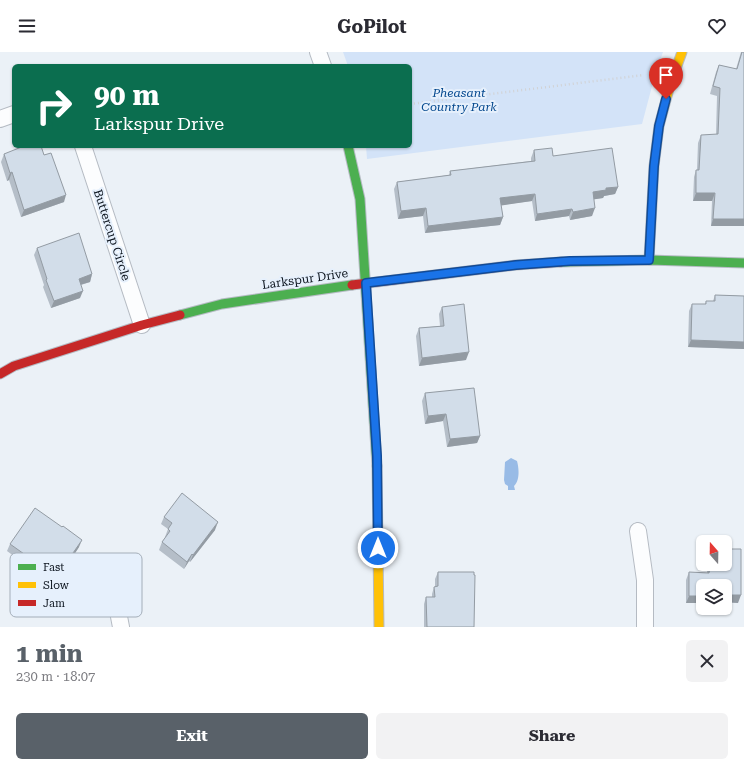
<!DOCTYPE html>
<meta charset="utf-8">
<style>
:root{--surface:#fff;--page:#f2f2f3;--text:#2b2b33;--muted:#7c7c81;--accent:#596169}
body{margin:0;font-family:"Roboto Serif",serif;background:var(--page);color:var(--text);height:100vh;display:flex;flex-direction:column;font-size:15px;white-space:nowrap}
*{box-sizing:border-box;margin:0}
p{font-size:13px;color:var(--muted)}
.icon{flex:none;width:22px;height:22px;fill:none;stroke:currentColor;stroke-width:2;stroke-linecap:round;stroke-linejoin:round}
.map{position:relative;height:575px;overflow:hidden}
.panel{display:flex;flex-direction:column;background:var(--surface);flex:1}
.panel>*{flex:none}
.guide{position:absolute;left:12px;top:12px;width:400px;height:84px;border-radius:6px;box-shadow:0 1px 3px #0004;background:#0b6e4f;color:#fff;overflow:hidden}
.needle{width:26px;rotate:340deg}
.buttons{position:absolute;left:696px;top:483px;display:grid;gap:8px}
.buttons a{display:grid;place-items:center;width:36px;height:36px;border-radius:6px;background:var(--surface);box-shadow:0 1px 3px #0004;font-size:20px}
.pin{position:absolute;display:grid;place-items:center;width:34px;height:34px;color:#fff;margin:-41px -17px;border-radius:50% 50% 50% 0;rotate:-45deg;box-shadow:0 0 4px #0007}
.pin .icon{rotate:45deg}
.me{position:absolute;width:44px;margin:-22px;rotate:0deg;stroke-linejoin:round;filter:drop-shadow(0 0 3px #0008)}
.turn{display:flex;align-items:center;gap:14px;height:84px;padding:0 16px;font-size:18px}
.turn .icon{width:52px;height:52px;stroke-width:2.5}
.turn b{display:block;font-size:28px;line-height:34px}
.round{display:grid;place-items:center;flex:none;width:42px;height:42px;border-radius:6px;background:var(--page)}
.headline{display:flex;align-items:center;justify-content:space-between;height:68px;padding:0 16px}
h1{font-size:24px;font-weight:700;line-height:30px;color:var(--accent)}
.action{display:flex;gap:8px;margin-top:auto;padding:8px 16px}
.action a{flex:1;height:46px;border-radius:6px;background:var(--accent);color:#fff;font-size:16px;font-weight:700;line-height:46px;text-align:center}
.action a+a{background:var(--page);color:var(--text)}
header{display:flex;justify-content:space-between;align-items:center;height:52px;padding:0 16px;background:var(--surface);font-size:18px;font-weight:700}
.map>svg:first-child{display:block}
.green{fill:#d3e3f8}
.water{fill:#98bbe6}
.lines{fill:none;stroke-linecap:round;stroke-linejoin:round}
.street-casing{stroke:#b5bbc3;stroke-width:18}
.fast-casing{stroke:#b5bbc3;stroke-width:11}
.slow-casing{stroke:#b5bbc3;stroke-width:11}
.jam-casing{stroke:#b5bbc3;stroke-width:11}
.path{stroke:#d1d2d4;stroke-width:2.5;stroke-dasharray:1 3;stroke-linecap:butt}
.street{stroke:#fcfdfe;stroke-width:16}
.fast{stroke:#4caf50;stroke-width:9}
.slow{stroke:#ffc107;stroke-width:9}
.jam{stroke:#c62828;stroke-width:9}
.wall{fill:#b5bec8}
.shaded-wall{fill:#939ba3}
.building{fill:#d2dde9;stroke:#939ba3}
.route-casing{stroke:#114b97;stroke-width:10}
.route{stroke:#1a73e8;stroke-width:7}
.labels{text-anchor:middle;stroke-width:4;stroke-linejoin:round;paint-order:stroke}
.park-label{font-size:12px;font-style:italic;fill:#04488e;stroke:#e6f0fc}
.street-label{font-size:12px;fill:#0b131d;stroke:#e6f0fc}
.key{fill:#e6f0fc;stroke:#a4aeb9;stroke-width:1}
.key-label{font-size:11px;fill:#0b131d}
</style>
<header><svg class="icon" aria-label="menu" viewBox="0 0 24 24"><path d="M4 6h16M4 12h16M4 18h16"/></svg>GoPilot<svg class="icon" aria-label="heart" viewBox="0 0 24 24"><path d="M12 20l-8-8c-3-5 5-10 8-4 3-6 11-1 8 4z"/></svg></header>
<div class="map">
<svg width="744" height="575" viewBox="0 0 744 575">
<rect width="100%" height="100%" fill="#ebf1f7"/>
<!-- green -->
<polygon class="green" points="343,0 663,0 655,23 642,72 367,107 366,94 410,94 410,14 348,14"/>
<!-- water -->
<path class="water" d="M511 406 517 409C519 416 520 429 514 434L515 438H508V434L505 432 504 428 505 410Z"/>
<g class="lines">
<defs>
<g id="street">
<polyline points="318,0 323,14"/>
<polyline points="0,67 14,62"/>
<polyline points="83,94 142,273"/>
<polyline points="638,479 645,528 645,575"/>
<polyline points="116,549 121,575"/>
</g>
<g id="fast">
<polyline points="348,94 360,147 377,414"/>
<polyline points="561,210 649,208 744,211"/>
<polyline points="180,263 222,252 352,233"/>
</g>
<g id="slow">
<polyline points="649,208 654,114 659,74 670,33 682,0"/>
<polyline points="377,414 379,575"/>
</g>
<g id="jam">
<polyline points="352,233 516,213 561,210"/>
<polyline points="0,322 14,314 142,273 180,263"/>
</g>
</defs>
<!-- street casing -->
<use href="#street" class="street-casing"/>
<!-- fast casing -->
<use href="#fast" class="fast-casing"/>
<!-- slow casing -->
<use href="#slow" class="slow-casing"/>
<!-- jam casing -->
<use href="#jam" class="jam-casing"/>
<!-- path -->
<polyline class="path" points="410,52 644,23"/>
<!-- street -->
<use href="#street" class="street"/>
<!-- fast -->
<use href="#fast" class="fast"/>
<!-- slow -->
<use href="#slow" class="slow"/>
<!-- jam -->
<use href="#jam" class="jam"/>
</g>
<!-- wall -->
<g class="wall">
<polygon points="741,0 744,0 744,174 711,174 712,149 693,149 694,125 696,118 697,118 698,91 701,83 716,83 717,44 710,42 716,20 719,13 736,17"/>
<polygon points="534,98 553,104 618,135 615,142 604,144 603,146 594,147 592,164 570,168 569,164 535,169 532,149 501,153 503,165 500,173 425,181 423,164 398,167 394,137 397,130 449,123 450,119 531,109 531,106"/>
<polygon points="4,102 44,103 64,150 21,165 9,128 7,129 1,110"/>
<polygon points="37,196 92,222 90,230 81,233 80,246 51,256 43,235 44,233 34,203"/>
<polygon points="715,243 744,244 744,297 688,295 689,259 692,252 705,252 706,249 713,249"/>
<polygon points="442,255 466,308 419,314 416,284 419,276 440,274 439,262"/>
<polygon points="425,341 480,384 477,391 447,395 443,369 425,372 422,349"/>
<polygon points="164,465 215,478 190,510 189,509 184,517 159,498 162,490 166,485 165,485 168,477 161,472"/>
<polygon points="10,492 79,495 62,521 50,513 47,516 44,514 38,522 7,499"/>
<polygon points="707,512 725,512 738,551 725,550 725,534 703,534 703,551 686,551 686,528 689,520 707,521"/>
<polygon points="438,520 474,575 424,575 424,552 426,545 432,545 432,542 434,535 435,535 435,527"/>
</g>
<!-- shaded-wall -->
<g class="shaded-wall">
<polygon points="12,120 9,128 7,129 10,121"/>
<polygon points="618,135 615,142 604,144 603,146 590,148 593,140 606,136"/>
<polygon points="696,141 715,141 712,149 693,149"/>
<polygon points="535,142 532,149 498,154 500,146"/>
<polygon points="66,143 64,150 21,165 24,158"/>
<polygon points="426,156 423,164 398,167 401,159"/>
<polygon points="595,156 592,164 570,168 573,160"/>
<polygon points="572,157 569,164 535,169 537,162"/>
<polygon points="503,165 500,173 425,181 428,174"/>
<polygon points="713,167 744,167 744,174 711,174"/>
<polygon points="92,222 90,230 76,234 79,227"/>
<polygon points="83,239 80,246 51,256 54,249"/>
<polygon points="691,288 744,290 744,297 688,295"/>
<polygon points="469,300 466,308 419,314 422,306"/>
<polygon points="446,362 443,369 425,372 428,364"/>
<polygon points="480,384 477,391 447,395 450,387"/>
<polygon points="218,470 215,478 190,510 193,503"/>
<polygon points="82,488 79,495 62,521 64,514"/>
<polygon points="192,502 189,509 184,517 187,510"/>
<polygon points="53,505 50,513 47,516 50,509"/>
<polygon points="47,507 44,514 38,522 41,514"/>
<polygon points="725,543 741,543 738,551 725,550"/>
<polygon points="689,544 703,544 703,551 686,551"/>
</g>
<!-- building -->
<g class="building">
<polygon points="742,0 744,0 744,167 713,167 715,141 696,141 696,118 699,118 701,83 718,82 720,36 713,34 719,13 737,17"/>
<polygon points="24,94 41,94 44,103 51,101 66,143 24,158 12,120 10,121 4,102"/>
<polygon points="552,96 553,104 612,96 618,135 606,136 606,138 593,140 595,156 573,160 572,157 537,162 535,142 500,146 503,165 428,174 426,156 401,159 397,130 451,123 450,119 535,109 534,98"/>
<polygon points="79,181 92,222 79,227 83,239 54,249 46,228 47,227 37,196"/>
<polygon points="715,243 744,244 744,290 691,288 692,252 706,252 706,249 715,249"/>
<polygon points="464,252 469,300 422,306 419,276 444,274 442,255"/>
<polygon points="474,336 480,384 450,387 446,362 428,364 425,341"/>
<polygon points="182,441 218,470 193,503 192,502 187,510 162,490 170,479 168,477 172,471 164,465"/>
<polygon points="35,456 62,475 63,474 82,488 64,514 53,505 50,509 47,507 41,514 10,492"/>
<polygon points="725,497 741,497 741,543 725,543 725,534 703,534 703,544 689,544 689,520 709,521 710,512 725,512"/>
<polygon points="438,520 474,520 474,523 475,523 474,575 427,575 426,545 435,545 434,535 438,534"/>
</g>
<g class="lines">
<defs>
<polyline id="route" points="378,496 377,404 366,231 516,213 570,209 649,208 654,114 659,74 666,47"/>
</defs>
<!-- route casing -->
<use href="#route" class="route-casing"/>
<!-- route -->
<use href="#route" class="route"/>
</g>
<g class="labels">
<!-- park labels -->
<g class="park-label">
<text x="459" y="45">Pheasant<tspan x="459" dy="14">Country Park</tspan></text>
</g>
<!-- street labels -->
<g class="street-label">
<text transform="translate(112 183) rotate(72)" y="4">Buttercup Circle</text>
<text transform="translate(305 227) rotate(-8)" y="4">Larkspur Drive</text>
</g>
</g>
<!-- legend -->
<rect x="10" y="501" width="132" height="64" rx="6" class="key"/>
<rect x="18" y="512" width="18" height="6" fill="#4caf50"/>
<rect x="18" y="530" width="18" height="6" fill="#ffc107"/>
<rect x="18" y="548" width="18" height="6" fill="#c62828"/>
<g class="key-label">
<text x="43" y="519">Fast</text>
<text x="43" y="537">Slow</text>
<text x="43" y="555">Jam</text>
</g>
</svg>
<div class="buttons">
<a><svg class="needle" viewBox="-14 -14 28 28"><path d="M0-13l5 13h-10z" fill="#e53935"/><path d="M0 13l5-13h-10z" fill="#7c7c81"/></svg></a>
<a><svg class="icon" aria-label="layers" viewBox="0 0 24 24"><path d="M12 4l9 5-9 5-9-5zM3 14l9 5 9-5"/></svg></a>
</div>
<div class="pin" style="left:666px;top:47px;background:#d93025"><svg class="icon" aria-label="arrive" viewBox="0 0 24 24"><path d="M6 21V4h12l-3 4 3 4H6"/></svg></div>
<svg class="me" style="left:378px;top:496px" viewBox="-20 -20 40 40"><circle r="17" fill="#1a73e8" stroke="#fff" stroke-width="3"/><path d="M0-11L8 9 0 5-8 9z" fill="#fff"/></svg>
<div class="guide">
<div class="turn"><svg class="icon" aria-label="right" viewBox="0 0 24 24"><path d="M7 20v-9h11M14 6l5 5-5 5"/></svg><div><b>90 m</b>Larkspur Drive</div></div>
</div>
</div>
<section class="panel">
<div class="headline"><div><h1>1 min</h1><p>230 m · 18:07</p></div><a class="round"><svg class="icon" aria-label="close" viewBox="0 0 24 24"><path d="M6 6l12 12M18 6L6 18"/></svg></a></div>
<div class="action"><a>Exit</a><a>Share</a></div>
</section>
